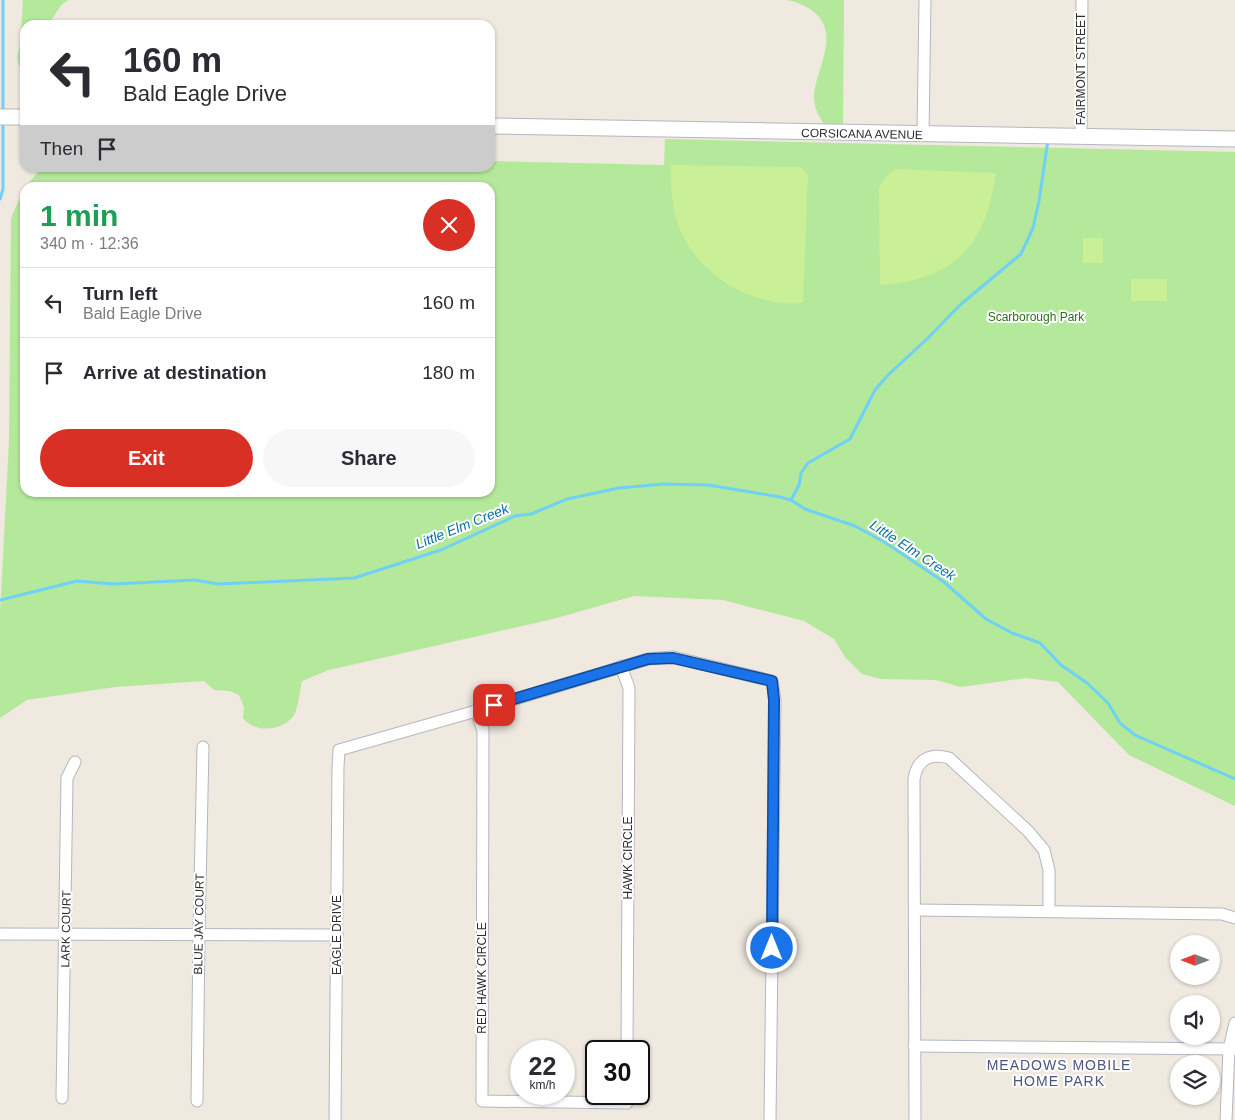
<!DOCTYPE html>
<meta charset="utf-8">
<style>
:root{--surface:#fff;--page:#f7f7f7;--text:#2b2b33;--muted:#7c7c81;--line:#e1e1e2;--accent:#d93025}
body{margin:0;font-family:Helvetica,sans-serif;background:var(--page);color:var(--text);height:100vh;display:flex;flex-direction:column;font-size:19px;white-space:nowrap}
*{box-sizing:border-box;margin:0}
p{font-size:16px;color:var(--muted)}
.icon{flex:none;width:28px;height:28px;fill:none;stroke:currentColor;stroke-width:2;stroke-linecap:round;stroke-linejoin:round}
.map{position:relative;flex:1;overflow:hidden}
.panel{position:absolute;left:20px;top:182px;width:475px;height:315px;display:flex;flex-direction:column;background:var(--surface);border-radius:15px;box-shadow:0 1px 4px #0004}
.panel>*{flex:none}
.guide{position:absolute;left:20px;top:20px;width:475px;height:152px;border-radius:15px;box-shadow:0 1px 4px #0004;background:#fff;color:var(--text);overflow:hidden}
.needle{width:32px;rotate:270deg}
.tools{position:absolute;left:1170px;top:935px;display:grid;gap:10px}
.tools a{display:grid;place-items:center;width:50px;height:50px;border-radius:50%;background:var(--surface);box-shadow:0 1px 4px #0004;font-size:25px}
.speed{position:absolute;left:510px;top:1040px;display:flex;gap:10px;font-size:25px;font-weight:700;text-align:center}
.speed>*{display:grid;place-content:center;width:65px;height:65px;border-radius:50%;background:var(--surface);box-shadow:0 1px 4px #0004;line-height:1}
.speed small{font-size:12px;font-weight:400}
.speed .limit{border:2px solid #111;border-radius:8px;background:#fff;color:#111}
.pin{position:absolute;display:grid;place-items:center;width:42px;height:42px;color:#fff;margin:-21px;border-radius:10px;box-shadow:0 2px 8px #0006}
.me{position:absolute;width:55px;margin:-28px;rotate:0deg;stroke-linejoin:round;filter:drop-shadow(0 0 4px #0008)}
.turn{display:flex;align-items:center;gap:18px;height:105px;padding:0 20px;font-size:22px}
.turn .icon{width:65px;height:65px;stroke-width:2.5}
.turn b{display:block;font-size:35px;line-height:42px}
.then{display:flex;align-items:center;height:48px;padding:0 20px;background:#0003;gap:10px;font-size:19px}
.round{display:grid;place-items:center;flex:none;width:52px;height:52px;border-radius:26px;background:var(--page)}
.head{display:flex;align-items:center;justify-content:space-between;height:85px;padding:0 20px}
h1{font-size:30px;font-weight:700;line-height:38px;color:#1e9e55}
.button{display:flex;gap:10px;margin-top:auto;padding:10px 20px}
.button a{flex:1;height:58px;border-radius:30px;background:var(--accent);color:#fff;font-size:20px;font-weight:700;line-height:58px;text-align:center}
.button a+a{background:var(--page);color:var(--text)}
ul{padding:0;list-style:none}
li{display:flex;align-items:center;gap:15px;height:70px;padding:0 20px;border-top:1px solid var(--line)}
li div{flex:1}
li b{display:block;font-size:19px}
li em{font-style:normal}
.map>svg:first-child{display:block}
.green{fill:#b4e89a;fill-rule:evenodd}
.pitch{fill:#c9f096}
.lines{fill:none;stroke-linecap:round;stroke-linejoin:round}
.stream{stroke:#6fd1f5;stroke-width:3}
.minor-casing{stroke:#b4b6c2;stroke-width:13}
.tertiary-casing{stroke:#b4b6c2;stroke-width:17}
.minor{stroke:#fff;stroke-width:11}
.tertiary{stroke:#fff;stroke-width:15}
.route-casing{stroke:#114b97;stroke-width:12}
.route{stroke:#1a73e8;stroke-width:9}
.labels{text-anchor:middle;stroke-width:4;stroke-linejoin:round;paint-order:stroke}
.street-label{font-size:12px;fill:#2e2e2e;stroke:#fff}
.park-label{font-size:12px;fill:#297117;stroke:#fff}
.water-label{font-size:14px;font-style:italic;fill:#0670a9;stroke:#fff}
.neighbourhood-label{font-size:14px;letter-spacing:1px;fill:#4b5482;stroke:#fff}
</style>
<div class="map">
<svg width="1235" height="1120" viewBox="0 0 1235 1120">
<rect width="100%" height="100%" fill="#efe9e0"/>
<!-- green -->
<g class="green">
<polygon points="23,0 69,0 62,4 48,25 25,25 25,75 18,63 17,57 20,46"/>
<path d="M786 0H844L843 125H825C818 116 814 108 814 96 816 69 841 35 814 12 805 5 797 2 786 0Z"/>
<path d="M665 139 1235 152V806L1129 755 1058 682 1026 678 961 687 936 680 881 679 862 674 845 657 834 639 804 621 723 600 634 596 553 619 329 670 302 681C300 689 298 709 294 715 282 732 254 733 243 718L244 707 239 695 230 691 214 690 204 681 115 687 27 700 0 718V613L9 442 11 219C19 198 26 182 43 168H490V161L664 165ZM25 188H490V492H25Z"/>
</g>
<!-- pitch -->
<g class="pitch">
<path d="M671 165 801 167 808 175 803 303C751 308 694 273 677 222 671 204 671 185 671 165Z"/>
<path d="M895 169 996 173C986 245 955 280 880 285L879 188 885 177Z"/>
<rect x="1083" y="238" width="20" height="25"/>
<rect x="1131" y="279" width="36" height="22"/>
</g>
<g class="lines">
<!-- stream -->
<g class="stream">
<polyline points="3,111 3,0"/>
<polyline points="0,199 3,189 3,120"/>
<polyline points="791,500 799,485 801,473 808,463 850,439 875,390 888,375 928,338 960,305 1021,254 1033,228 1039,201 1048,140"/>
<polyline points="0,600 77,581 113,584 195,580 218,584 354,578 441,550 515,516 531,514 567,499 619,488 664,484 708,485 780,497 791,500 805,509 855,526 886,543 944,582 986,619 1012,633 1040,643 1061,665 1087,683 1108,703 1120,723 1135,735 1235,779"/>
</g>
<defs>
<g id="minor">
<polyline points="923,135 925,0"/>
<polyline points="1081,137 1082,0"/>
<polyline points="621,666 629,688 627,1051"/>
<polyline points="476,711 483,730 482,1101 627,1103 627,1094"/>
<polyline points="915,910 1222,914 1235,918"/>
<polyline points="0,934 337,935"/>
<polyline points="914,1046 1235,1049"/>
<polyline points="62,1098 67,778 75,762"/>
<polyline points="197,1101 199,934 203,747"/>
<polyline points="335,1120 338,767 339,750 476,711 648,659 673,657 772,681 775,700 770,1120"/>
<path d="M915 1120 914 779C917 759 930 753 949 758L1028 831 1044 850 1049 870V911"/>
<polyline points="1226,1120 1229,1049 1235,1023"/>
</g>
<g id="tertiary">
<polyline points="0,117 25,117"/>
<polyline points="490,126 1235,139"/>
</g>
</defs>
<!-- minor casing -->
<use href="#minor" class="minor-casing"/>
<!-- tertiary casing -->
<use href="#tertiary" class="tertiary-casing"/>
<!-- minor -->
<use href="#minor" class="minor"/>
<!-- tertiary -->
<use href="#tertiary" class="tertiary"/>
</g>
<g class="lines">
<defs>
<polyline id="route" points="494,705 648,659 673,658 772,681 774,700 772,948"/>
</defs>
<!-- route casing -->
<use href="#route" class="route-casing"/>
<!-- route -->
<use href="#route" class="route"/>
</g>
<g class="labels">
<!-- street labels -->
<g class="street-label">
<text transform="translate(1081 69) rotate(-90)" y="4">FAIRMONT STREET</text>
<text transform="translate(862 134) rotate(1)" y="4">CORSICANA AVENUE</text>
<text transform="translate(628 858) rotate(-90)" y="4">HAWK CIRCLE</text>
<text transform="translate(199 924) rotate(-89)" y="4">BLUE JAY COURT</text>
<text transform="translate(66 929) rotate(-89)" y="4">LARK COURT</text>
<text transform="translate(337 935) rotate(-90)" y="4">EAGLE DRIVE</text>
<text transform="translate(482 978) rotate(-90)" y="4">RED HAWK CIRCLE</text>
</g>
<!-- park labels -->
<g class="park-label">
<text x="1036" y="321">Scarborough Park</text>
</g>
<!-- water labels -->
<g class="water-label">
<text transform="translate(462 526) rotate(-22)" y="5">Little Elm Creek</text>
<text transform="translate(913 550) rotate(33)" y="5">Little Elm Creek</text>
</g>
<!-- neighbourhood labels -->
<g class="neighbourhood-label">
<text x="1059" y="1070">MEADOWS MOBILE<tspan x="1059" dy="16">HOME PARK</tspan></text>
</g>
</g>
</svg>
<div class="tools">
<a><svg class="needle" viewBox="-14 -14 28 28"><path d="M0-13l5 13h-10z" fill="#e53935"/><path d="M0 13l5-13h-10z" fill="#7c7c81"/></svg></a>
<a><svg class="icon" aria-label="sound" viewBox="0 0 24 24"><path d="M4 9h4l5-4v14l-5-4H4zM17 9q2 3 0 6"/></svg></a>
<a><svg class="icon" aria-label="layers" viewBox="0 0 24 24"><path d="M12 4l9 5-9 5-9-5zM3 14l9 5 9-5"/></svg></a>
</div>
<div class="speed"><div>22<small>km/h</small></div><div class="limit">30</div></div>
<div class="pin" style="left:494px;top:705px;background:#d93025"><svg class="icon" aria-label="arrive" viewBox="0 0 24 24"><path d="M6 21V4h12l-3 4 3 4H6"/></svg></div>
<svg class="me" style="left:772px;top:948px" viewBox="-20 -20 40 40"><circle r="17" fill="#1a73e8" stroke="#fff" stroke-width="3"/><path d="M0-11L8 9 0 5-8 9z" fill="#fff"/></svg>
<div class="guide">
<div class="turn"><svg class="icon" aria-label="left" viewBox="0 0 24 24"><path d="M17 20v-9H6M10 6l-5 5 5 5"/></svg><div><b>160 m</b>Bald Eagle Drive</div></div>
<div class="then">Then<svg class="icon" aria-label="arrive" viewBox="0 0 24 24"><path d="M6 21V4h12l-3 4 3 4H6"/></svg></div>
</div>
<section class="panel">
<div class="head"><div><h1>1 min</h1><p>340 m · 12:36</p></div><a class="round" style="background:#d93025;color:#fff"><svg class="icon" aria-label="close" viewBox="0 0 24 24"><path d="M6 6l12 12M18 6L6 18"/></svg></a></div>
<ul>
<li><svg class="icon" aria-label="left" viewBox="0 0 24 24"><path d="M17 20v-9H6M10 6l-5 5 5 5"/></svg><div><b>Turn left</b><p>Bald Eagle Drive</p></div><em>160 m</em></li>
<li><svg class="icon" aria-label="arrive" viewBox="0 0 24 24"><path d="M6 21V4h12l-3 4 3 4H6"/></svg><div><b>Arrive at destination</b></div><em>180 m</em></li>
</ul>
<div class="button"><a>Exit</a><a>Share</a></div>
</section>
</div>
